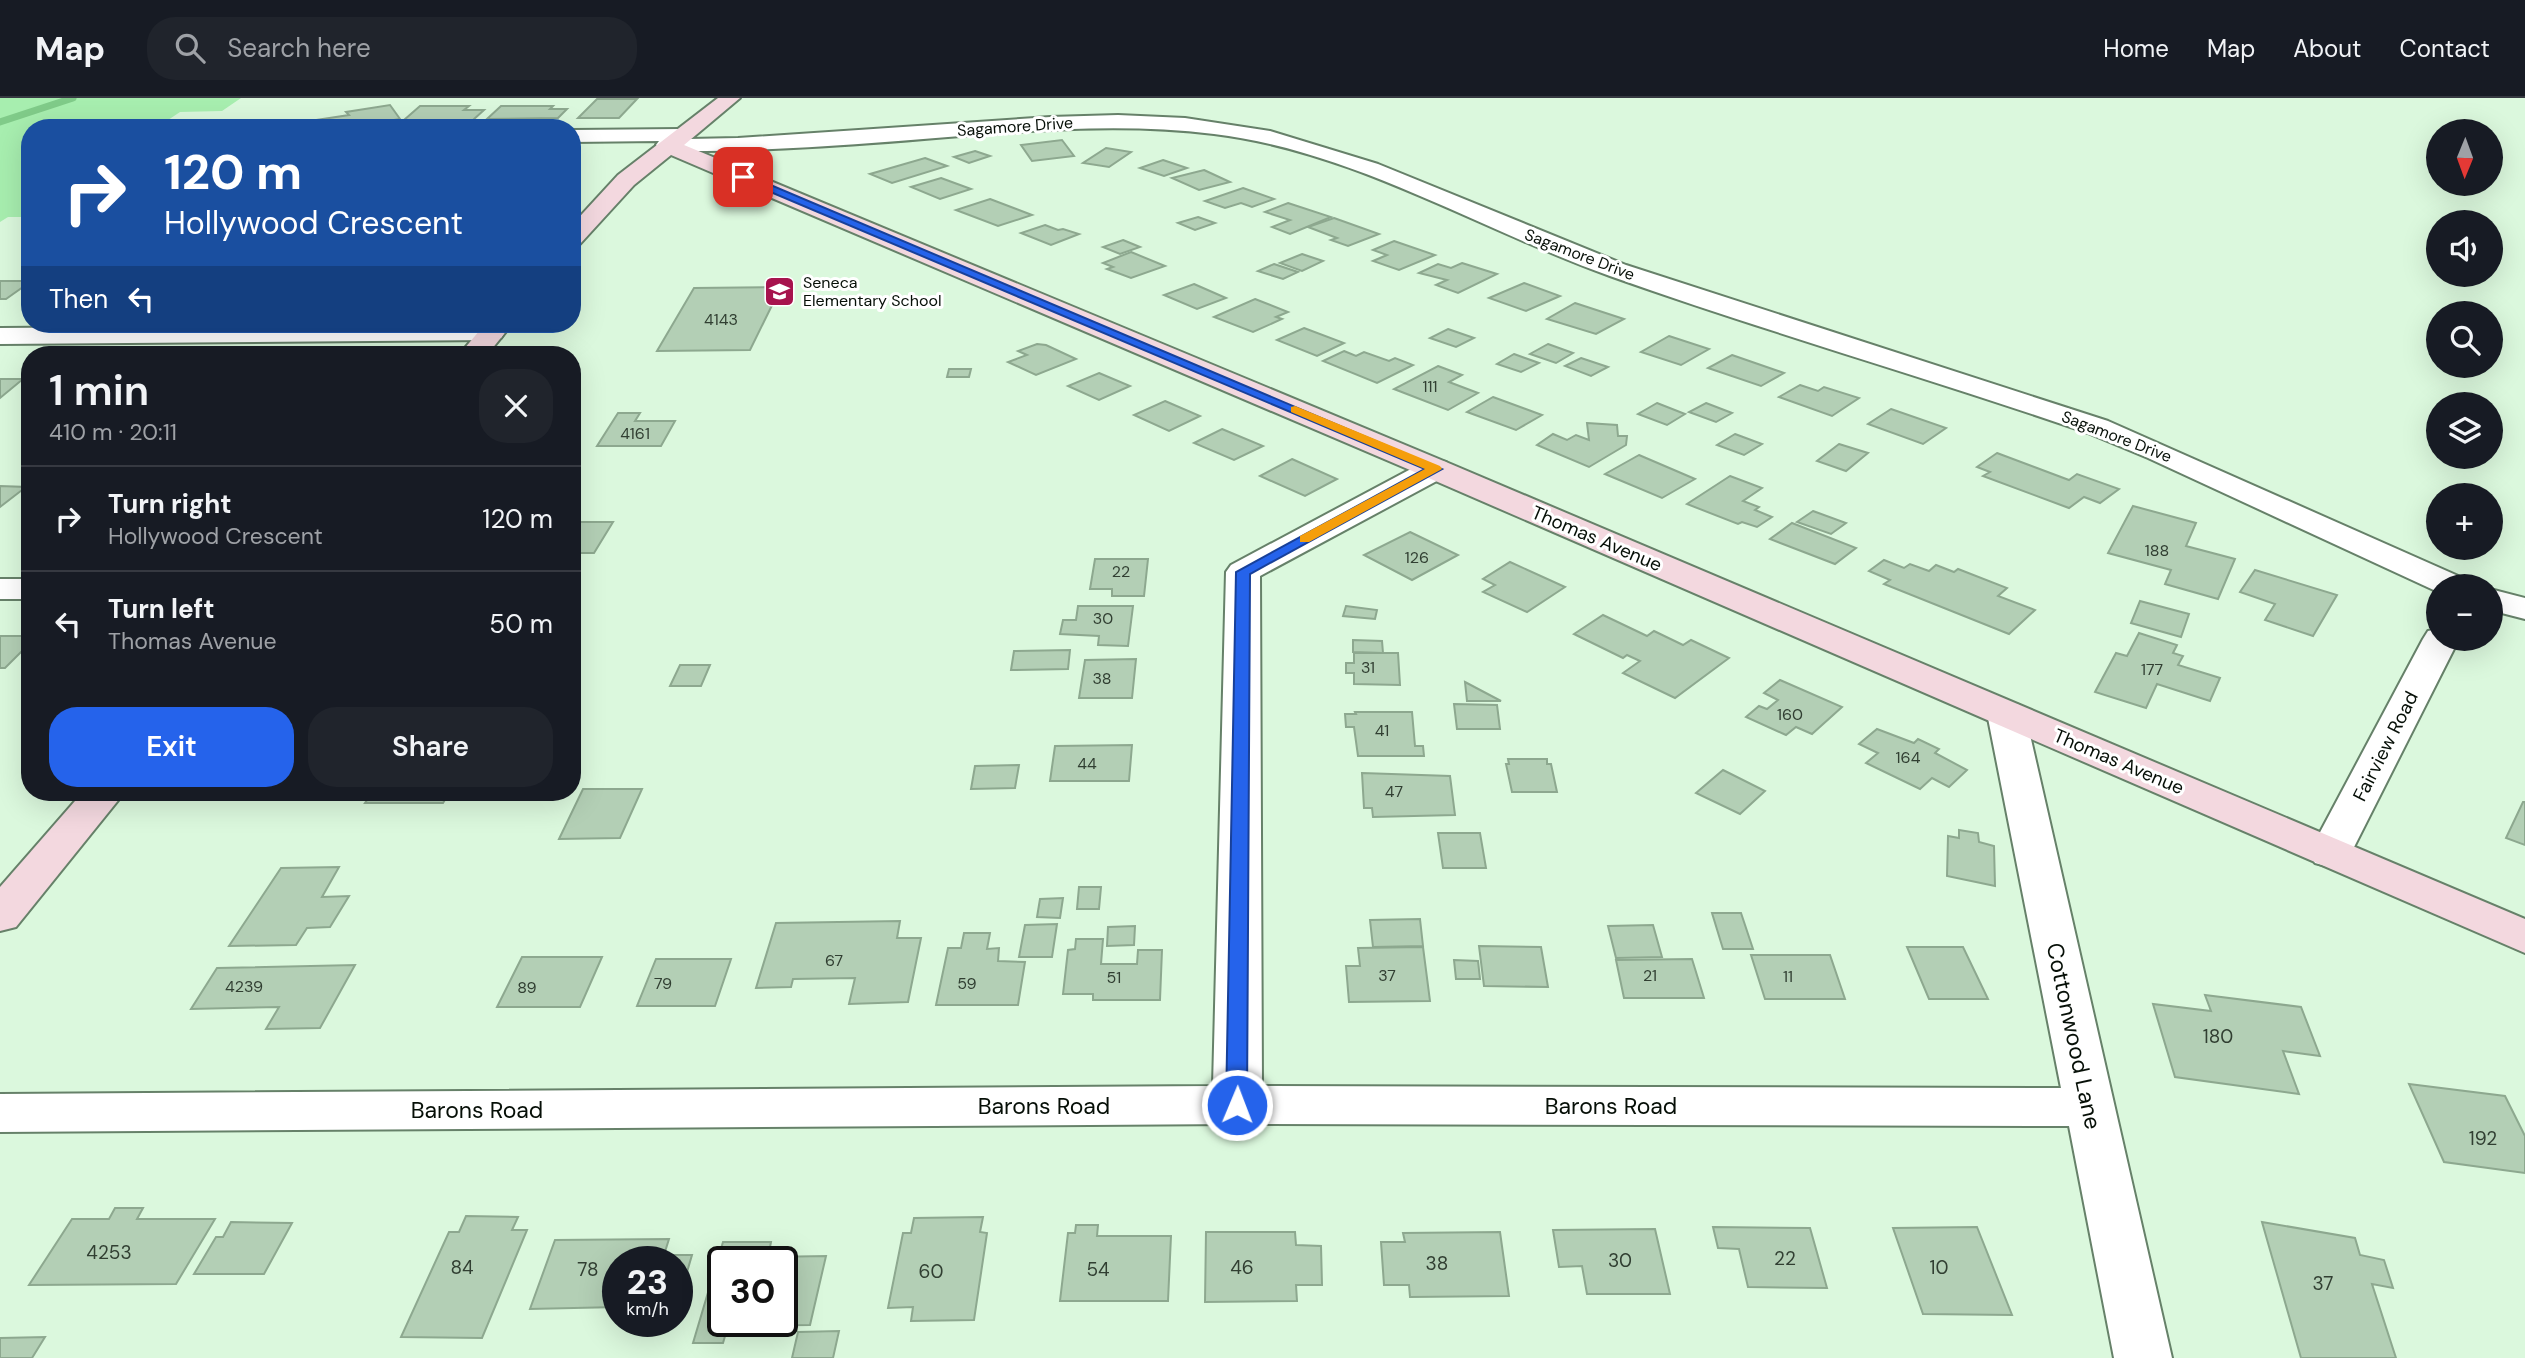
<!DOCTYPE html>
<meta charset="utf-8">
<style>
:root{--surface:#171b24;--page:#20242c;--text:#f1f3f6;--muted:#9ea1a6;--line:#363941;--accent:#2563eb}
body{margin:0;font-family:"DM Sans",sans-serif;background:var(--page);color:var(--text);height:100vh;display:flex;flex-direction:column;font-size:26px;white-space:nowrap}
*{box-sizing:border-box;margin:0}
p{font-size:23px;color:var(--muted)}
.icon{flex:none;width:38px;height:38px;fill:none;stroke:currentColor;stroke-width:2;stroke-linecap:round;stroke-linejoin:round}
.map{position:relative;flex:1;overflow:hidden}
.side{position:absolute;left:21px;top:248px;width:560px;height:455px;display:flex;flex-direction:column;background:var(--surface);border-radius:28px;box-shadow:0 7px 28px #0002}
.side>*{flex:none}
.top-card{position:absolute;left:21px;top:21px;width:560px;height:214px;border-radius:28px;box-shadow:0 7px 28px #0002;background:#1a4fa0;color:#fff;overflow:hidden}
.needle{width:46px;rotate:181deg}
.controls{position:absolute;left:2426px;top:21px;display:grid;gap:14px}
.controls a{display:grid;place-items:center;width:77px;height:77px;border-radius:50%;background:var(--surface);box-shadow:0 7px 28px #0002;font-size:35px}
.speed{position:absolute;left:602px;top:1148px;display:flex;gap:14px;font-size:35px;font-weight:700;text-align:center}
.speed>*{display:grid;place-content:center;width:91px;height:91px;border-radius:50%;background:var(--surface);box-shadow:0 7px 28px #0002;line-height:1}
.speed small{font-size:18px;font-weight:400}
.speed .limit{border:4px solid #111;border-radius:10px;background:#fff;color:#111}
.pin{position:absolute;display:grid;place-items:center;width:60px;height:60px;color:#fff;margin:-30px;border-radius:14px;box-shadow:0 4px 10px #0006}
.me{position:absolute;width:77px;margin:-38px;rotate:1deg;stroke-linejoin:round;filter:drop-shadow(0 0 5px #0008)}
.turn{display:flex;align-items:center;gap:24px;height:147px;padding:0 28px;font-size:32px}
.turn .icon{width:91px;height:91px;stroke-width:2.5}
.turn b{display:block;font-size:49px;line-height:60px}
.then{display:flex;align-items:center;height:66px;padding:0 28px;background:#0003;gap:14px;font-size:26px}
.round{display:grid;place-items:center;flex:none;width:74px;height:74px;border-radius:28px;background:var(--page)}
.head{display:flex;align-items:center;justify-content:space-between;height:119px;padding:0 28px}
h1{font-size:42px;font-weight:600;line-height:52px}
.cta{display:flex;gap:14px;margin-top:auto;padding:14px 28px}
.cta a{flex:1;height:80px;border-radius:28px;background:var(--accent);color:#fff;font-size:28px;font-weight:600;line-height:80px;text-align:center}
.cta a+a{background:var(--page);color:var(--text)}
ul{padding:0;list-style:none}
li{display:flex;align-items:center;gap:21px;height:105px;padding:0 28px;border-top:2px solid var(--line)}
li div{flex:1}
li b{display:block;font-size:26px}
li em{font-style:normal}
header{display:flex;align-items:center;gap:42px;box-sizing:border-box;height:98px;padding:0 35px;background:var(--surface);border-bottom:2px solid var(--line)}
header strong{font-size:33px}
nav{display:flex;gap:38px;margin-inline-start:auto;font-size:24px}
.search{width:490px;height:63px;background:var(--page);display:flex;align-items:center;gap:18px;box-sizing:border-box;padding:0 24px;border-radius:28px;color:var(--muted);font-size:26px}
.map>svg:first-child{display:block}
.green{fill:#a7eeaf}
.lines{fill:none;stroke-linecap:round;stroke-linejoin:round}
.stream{stroke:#80cb89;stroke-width:7}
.building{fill:#b3cfb5;stroke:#8da88f;stroke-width:2;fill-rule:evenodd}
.street-casing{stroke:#668169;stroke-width:4}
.secondary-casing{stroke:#668169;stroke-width:4}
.street{fill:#fff;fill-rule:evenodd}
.secondary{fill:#f3d8df;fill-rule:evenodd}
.route{fill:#2563eb;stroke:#184099;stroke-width:2}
.slow{fill:#f59e0b}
.labels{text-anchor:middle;stroke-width:6;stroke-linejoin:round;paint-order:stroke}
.far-street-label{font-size:16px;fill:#060f07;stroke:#fff}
.far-poi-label{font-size:16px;fill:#060f07;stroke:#fff;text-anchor:start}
.number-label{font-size:16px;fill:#313f32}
.street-label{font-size:19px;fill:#060f07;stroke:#fff}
.near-number-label{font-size:19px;fill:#313f32}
.near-street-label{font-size:23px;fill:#060f07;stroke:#fff}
</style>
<header>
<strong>Map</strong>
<div class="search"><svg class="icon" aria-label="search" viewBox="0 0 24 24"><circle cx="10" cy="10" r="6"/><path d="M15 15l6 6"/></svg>Search here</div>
<nav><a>Home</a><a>Map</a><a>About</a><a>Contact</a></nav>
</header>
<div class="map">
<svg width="2525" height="1260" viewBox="0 0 2525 1260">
<rect width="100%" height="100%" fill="#dbf8dd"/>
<!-- green -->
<polygon class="green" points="0,0 241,0 222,13 180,14 156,30 30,30 30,119 8,119 0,124"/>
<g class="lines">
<!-- stream -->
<polyline class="stream" points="0,24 73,0"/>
</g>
<!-- building -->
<g class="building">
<polygon points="597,1 637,1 619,20 578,20"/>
<polygon points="390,7 400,21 344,30 284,30 283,27 349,17 346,14"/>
<polygon points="420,8 469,8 464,12 484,12 473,22 404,22"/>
<polygon points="501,8 553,8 550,11 567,11 558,20 487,21"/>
<polygon points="1062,42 1074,58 1032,63 1021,47"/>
<polygon points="1106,50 1131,54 1109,69 1083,65"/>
<polygon points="975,53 990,58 969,65 954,59"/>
<polygon points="925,60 947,68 892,85 870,76"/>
<polygon points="1163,62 1187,70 1164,78 1140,70"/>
<polygon points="1204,72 1230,84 1199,92 1172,80"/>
<polygon points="941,80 971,91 940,101 911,89"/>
<polygon points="1243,90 1274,101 1252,109 1241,105 1225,110 1205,103"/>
<polygon points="990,101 1032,117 998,128 956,112"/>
<polygon points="1288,105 1331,119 1290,136 1272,129 1290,122 1265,114"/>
<polygon points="1198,119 1215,125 1195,132 1178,125"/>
<polygon points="1334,120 1379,136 1348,148 1331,142 1337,140 1308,129"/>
<polygon points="1045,127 1058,132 1063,131 1079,136 1051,147 1021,135"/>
<polygon points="1123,142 1140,149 1120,156 1103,149"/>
<polygon points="1394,143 1435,157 1399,172 1373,163 1387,157 1373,152"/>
<polygon points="1131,154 1165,168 1131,180 1107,171 1113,169 1103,165"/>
<polygon points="1302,156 1323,163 1302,173 1280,165"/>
<polygon points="1462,165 1497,176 1458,195 1436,187 1447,182 1419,175 1438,166 1451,170"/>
<polygon points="1274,166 1298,174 1283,181 1258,173"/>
<polygon points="0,183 30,183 30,184 6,201 0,201"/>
<polygon points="1524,185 1560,198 1526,213 1489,200"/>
<polygon points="1194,186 1226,200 1197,211 1164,197"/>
<polygon points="781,189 750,252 657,253 694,190"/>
<polygon points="1255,201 1288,214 1276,219 1282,221 1253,234 1214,219"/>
<polygon points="1575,205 1624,221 1596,236 1547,221"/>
<polygon points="1304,230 1344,245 1317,258 1277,242"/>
<polygon points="1448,231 1474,240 1456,249 1430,240"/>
<polygon points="1669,238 1709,251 1681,267 1641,254"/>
<polygon points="1037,246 1046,247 1076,261 1036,277 1008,264 1027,257 1018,253"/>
<polygon points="1548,246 1573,255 1556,265 1530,256"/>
<polygon points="1344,253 1356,258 1364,254 1389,263 1395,260 1413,267 1377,285 1323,263"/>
<polygon points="1514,256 1539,265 1521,274 1497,266"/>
<polygon points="1732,257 1784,275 1761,288 1708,270"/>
<polygon points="1581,260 1608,269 1591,278 1565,268"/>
<polygon points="1438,268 1462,277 1449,284 1478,295 1448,312 1394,291"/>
<polygon points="949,271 971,271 969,279 947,279"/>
<polygon points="1099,275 1130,288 1099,302 1068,288"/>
<polygon points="0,281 23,281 0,300"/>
<polygon points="1800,287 1818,293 1824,289 1859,300 1832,318 1779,299"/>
<polygon points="1493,299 1542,317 1516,332 1467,314"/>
<polygon points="1165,303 1200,318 1169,333 1134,317"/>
<polygon points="1657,305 1685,316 1667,327 1638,316"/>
<polygon points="1706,305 1732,315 1716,324 1689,314"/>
<polygon points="1891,311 1946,330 1923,346 1868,326"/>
<polygon points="618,315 640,315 635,323 675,323 661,348 597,348"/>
<polygon points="1587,325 1617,327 1618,338 1627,338 1626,347 1589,369 1537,347 1553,336 1567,342 1576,337 1589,342"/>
<polygon points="1222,331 1263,348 1234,362 1194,345"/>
<polygon points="1735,336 1762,346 1744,357 1717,347"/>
<polygon points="1839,346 1868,355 1846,373 1817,363"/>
<polygon points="1997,355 2069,382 2077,376 2119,391 2100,405 2084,399 2069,410 1983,378 1990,374 1977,369"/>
<polygon points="1639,357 1695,381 1662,400 1605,376"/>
<polygon points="1292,361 1337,381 1305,398 1260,378"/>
<polygon points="1730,378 1762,390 1743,403 1759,409 1755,412 1772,419 1757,429 1742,424 1738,426 1687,406"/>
<polygon points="0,388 26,389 0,409"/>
<polygon points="2133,408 2196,425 2186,448 2235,461 2218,501 2165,486 2171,472 2108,455"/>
<polygon points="1813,413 1846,425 1831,436 1797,424"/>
<polygon points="572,424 613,424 594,455 572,455"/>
<polygon points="1792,425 1856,450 1835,466 1770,441"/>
<polygon points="1410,434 1458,457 1412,482 1364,457"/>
<polygon points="1095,461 1148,461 1144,498 1112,498 1112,491 1090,491"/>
<polygon points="1884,462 1904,470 1910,466 1929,473 1936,467 1954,474 1958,471 2007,490 1998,498 2035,512 2009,536 1884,486 1890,482 1869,473"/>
<polygon points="1510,464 1565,489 1527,514 1483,494 1495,487 1483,481"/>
<polygon points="2255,472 2337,497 2313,538 2265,522 2275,506 2240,494"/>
<polygon points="2140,503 2189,516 2181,539 2131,525"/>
<polygon points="1078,508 1133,508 1128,548 1098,547 1099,538 1060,536 1063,522 1076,522"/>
<polygon points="1346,508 1377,512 1375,521 1343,518"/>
<polygon points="1603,517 1647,538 1654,533 1683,547 1691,542 1729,560 1675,600 1623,575 1640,563 1627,557 1623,560 1574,536"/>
<polygon points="2139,535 2177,547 2173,555 2183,558 2178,567 2220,580 2210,603 2157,586 2146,610 2095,594 2116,555 2127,558"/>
<polygon points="0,538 30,538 30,545 5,570 0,570"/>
<polygon points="1353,542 1382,543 1383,555 1353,554"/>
<polygon points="1070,552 1068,571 1011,572 1014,553"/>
<polygon points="1354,555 1398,555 1400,587 1354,586 1354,575 1346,575 1346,565 1354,565"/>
<polygon points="1136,561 1132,600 1079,600 1085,562"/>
<polygon points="680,567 710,567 701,588 670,588"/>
<polygon points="1780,582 1842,609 1812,636 1796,629 1786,637 1746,619 1759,608 1767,611 1778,602 1764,595"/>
<polygon points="1465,584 1501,603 1467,603"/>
<polygon points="1454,606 1497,607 1500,631 1457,631"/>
<polygon points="1355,614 1412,614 1415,648 1423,648 1424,658 1358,658 1354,629 1346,629 1345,616 1356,616"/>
<polygon points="1877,631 1914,645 1918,641 1939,651 1935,655 1967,672 1949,689 1932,680 1920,691 1866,665 1878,655 1859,646"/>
<polygon points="1132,647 1129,683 1050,683 1055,648"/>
<polygon points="1508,661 1547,661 1547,666 1551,666 1557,694 1512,694 1506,666 1509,666"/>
<polygon points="1019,667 1015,690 971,691 975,668"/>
<polygon points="1723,672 1765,693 1740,716 1696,695"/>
<polygon points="1362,675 1450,678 1455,717 1373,719 1372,710 1364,710"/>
<polygon points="583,691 642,691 620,740 559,741"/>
<polygon points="372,695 449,695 443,705 365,705"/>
<polygon points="2523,704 2525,704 2525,747 2506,740"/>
<polygon points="1959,732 1978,735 1979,744 1994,748 1995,788 1947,778 1948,738 1959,740"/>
<polygon points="1438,735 1480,735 1486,770 1443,770"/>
<polygon points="339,769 322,799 349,798 330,829 307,830 296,847 229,848 281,770"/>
<polygon points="1079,789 1101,789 1099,811 1077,811"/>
<polygon points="1063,800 1060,820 1037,819 1040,801"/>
<polygon points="1712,815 1741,815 1753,851 1723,851"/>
<polygon points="1420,821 1423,848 1373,849 1370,822"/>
<polygon points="900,823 897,840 921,840 908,904 849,906 855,880 793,881 791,889 756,890 776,825"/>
<polygon points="1057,826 1052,859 1019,859 1025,827"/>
<polygon points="1653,827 1662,859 1616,860 1608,828"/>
<polygon points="1135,828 1134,847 1107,848 1108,829"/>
<polygon points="964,835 990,835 987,851 999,850 998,863 1025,864 1018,907 936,907 948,850 961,850"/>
<polygon points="1076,841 1103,841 1101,866 1137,866 1138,852 1162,852 1160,902 1093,902 1093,896 1063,896 1068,852 1075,851"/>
<polygon points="1479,848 1541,849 1548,889 1484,888"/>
<polygon points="1423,849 1430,903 1349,904 1346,868 1360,868 1358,850"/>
<polygon points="1907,849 1963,849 1988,901 1929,901"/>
<polygon points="1751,857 1830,857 1845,901 1765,901"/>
<polygon points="522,859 602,859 580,909 497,909"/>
<polygon points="656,861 731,861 715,908 637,908"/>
<polygon points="1692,861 1704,900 1624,900 1616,862"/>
<polygon points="1454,862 1478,863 1480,881 1456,881"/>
<polygon points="355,867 320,930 266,931 279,909 191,911 217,870"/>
<polygon points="2205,897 2301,909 2320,958 2283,953 2299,996 2175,979 2153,906 2211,913"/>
<polygon points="2409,986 2505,998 2525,1038 2525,1075 2444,1064"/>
<polygon points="115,1110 143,1110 137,1121 215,1121 176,1186 29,1187 72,1121 109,1121"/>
<polygon points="466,1118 518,1119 512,1132 527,1132 482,1240 401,1239 449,1134 459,1134"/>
<polygon points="983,1119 980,1134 987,1135 974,1222 911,1223 913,1209 888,1210 903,1135 911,1135 914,1120"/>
<polygon points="231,1124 292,1125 264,1176 194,1176 216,1139 223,1139"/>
<polygon points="2262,1124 2355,1140 2360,1157 2384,1162 2393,1190 2372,1186 2396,1260 2301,1260"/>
<polygon points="1076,1127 1098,1127 1097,1138 1171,1138 1168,1203 1060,1203 1068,1135 1075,1135"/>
<polygon points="1713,1129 1810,1130 1827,1190 1748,1189 1739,1151 1718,1150"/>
<polygon points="1977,1129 2012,1217 1923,1216 1893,1130"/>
<polygon points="1655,1131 1670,1196 1587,1196 1582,1168 1559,1169 1553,1132"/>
<polygon points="1206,1134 1295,1134 1296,1147 1321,1148 1322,1187 1296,1187 1297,1203 1205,1204"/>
<polygon points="1500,1134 1509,1198 1410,1199 1409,1187 1384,1187 1381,1144 1405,1144 1403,1135"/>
<polygon points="669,1141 664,1157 692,1157 677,1208 677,1164 618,1164 618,1209 530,1211 555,1142"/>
<path d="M723 1144H771L768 1159 826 1158 810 1227 728 1228 723 1245H693ZM723 1164H782V1223H723Z"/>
<polygon points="839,1233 833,1260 792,1260 798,1234"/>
<polygon points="45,1239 32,1260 0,1260 0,1240"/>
</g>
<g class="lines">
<defs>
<g id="street">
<path d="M1118 17 1185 20 1270 33 1378 66 1626 167 2108 323 2465 481 2470 488H2438V494L2148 360 2088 335C1929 280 1767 234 1610 178 1478 131 1354 53 1214 36 1125 25 1036 32 948 39 854 47 761 54 667 53L660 51 656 47 659 43 572 44V32L681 31 688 33 691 37 689 41 738 40 1050 19Z"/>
<polygon points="492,226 501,228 505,234 501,240 492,242 0,246 0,230"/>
<polygon points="1435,362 1446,364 1450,371 1446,378 1260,478 1262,988 2061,990 1987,615 1993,607 2006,604 2019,607 2025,615 2172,1260 2114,1260 2069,1028 1237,1026 0,1034 0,996 1213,988 1226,474 1231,467 1424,364"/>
<rect x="0" y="481" width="30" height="20"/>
<polygon points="2490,491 2525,500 2525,521 2490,512"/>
<polygon points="2438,531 2438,541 2459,541 2351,755 2345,765 2330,769 2315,765 2309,755 2423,541 2428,533"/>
</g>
<g id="secondary">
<polygon points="718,0 740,0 684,47 1446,364 2525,821 2525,855 1424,378 671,57 634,87 580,146 572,148 572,127 618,77"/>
<polygon points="485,226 512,226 487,257 459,257"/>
<polygon points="82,695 124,695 16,829 0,833 0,789"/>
</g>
</defs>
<!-- street casing -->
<use href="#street" class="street-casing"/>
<!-- secondary casing -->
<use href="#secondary" class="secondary-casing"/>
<!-- street -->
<use href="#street" class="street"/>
<!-- secondary -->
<use href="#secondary" class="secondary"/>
</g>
<!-- route -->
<polygon class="route" points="740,77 747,77 1442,371 1250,476 1247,1007 1244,1013 1237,1015 1229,1013 1226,1007 1236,474 1425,371 740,81"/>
<!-- slow -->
<polygon class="slow" points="1295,308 1440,368 1442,371 1309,444 1300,444 1300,438 1425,371 1291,314 1291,309"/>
<!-- icons -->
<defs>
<symbol id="school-square" viewBox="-11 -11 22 22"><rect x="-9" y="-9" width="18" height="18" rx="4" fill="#a7134d" stroke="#fff"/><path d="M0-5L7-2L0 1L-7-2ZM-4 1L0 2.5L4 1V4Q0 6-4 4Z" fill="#fff"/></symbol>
</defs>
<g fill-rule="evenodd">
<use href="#school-square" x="762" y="176" width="35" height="35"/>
</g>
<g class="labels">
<!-- far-street labels -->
<g class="far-street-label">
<text transform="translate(1015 28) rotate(-4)" y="6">Sagamore Drive</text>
<text transform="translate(1580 156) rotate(21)" y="6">Sagamore Drive</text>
<text transform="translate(2117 338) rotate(21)" y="6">Sagamore Drive</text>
</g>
<!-- far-poi labels -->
<g class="far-poi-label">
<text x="803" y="190">Seneca<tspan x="803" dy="18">Elementary School</tspan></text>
</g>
<!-- number labels -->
<g class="number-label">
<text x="721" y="227">4143</text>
<text x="1430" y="294">111</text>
<text x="635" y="341">4161</text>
<text x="2157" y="458">188</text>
<text x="1417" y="465">126</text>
<text x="1121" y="479">22</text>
<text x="1103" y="526">30</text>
<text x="1368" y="575">31</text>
<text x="2152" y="577">177</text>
<text x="1102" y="586">38</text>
<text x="1790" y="622">160</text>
<text x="1382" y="638">41</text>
<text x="1908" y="665">164</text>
<text x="1087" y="671">44</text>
<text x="1394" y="699">47</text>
<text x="834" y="868">67</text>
<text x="1387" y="883">37</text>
<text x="1650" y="883">21</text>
<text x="1788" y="884">11</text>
<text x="1114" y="885">51</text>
<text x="663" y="891">79</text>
<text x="967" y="891">59</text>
<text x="244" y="894">4239</text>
<text x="527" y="895">89</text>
</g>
<!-- street labels -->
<g class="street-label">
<text transform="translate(1597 440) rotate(23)" y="7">Thomas Avenue</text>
<text transform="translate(2385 648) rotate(-63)" y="7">Fairview Road</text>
<text transform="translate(2119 663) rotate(23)" y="7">Thomas Avenue</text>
</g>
<!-- near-number labels -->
<g class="near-number-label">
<text x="2218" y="945">180</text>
<text x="2483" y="1047">192</text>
<text x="109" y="1161">4253</text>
<text x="1785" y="1167">22</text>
<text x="1620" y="1169">30</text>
<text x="1437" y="1172">38</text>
<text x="462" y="1176">84</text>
<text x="1242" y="1176">46</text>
<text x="1939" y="1176">10</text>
<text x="588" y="1178">78</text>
<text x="1098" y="1178">54</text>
<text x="931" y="1180">60</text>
<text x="2323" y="1192">37</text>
</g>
<!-- near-street labels -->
<g class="near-street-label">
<text transform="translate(2074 938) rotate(78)" y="8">Cottonwood Lane</text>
<text x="1044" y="1016">Barons Road</text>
<text x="1611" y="1016">Barons Road</text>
<text x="477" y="1020">Barons Road</text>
</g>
</g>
</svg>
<div class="controls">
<a><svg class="needle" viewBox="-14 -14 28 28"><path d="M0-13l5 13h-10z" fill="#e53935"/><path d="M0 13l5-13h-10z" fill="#9ea1a6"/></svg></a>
<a><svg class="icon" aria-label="sound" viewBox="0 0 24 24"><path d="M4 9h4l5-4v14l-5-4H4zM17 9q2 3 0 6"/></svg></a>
<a><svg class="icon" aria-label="search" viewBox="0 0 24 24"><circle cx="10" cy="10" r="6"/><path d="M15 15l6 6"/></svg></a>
<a><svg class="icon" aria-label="layers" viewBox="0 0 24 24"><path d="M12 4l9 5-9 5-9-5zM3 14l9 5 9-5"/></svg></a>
<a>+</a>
<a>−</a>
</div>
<div class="speed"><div>23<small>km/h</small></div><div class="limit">30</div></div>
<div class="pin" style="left:743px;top:79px;background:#d93025"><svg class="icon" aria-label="arrive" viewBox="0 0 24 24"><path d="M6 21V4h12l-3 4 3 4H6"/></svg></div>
<svg class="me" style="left:1237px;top:1007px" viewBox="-20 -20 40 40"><circle r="17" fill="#2563eb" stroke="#fff" stroke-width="3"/><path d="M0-11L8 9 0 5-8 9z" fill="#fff"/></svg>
<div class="top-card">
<div class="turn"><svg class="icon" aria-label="right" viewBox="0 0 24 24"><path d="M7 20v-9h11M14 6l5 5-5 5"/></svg><div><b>120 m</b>Hollywood Crescent</div></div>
<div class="then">Then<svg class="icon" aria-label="left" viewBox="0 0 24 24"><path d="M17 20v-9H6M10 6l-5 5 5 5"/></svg></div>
</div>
<section class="side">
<div class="head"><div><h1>1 min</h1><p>410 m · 20:11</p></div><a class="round"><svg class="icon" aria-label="close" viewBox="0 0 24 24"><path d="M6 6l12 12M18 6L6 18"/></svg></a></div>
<ul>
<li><svg class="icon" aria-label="right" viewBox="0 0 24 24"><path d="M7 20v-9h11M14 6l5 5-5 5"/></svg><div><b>Turn right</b><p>Hollywood Crescent</p></div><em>120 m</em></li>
<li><svg class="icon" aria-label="left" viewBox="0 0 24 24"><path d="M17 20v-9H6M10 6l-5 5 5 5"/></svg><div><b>Turn left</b><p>Thomas Avenue</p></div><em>50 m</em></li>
</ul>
<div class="cta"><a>Exit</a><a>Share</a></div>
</section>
</div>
